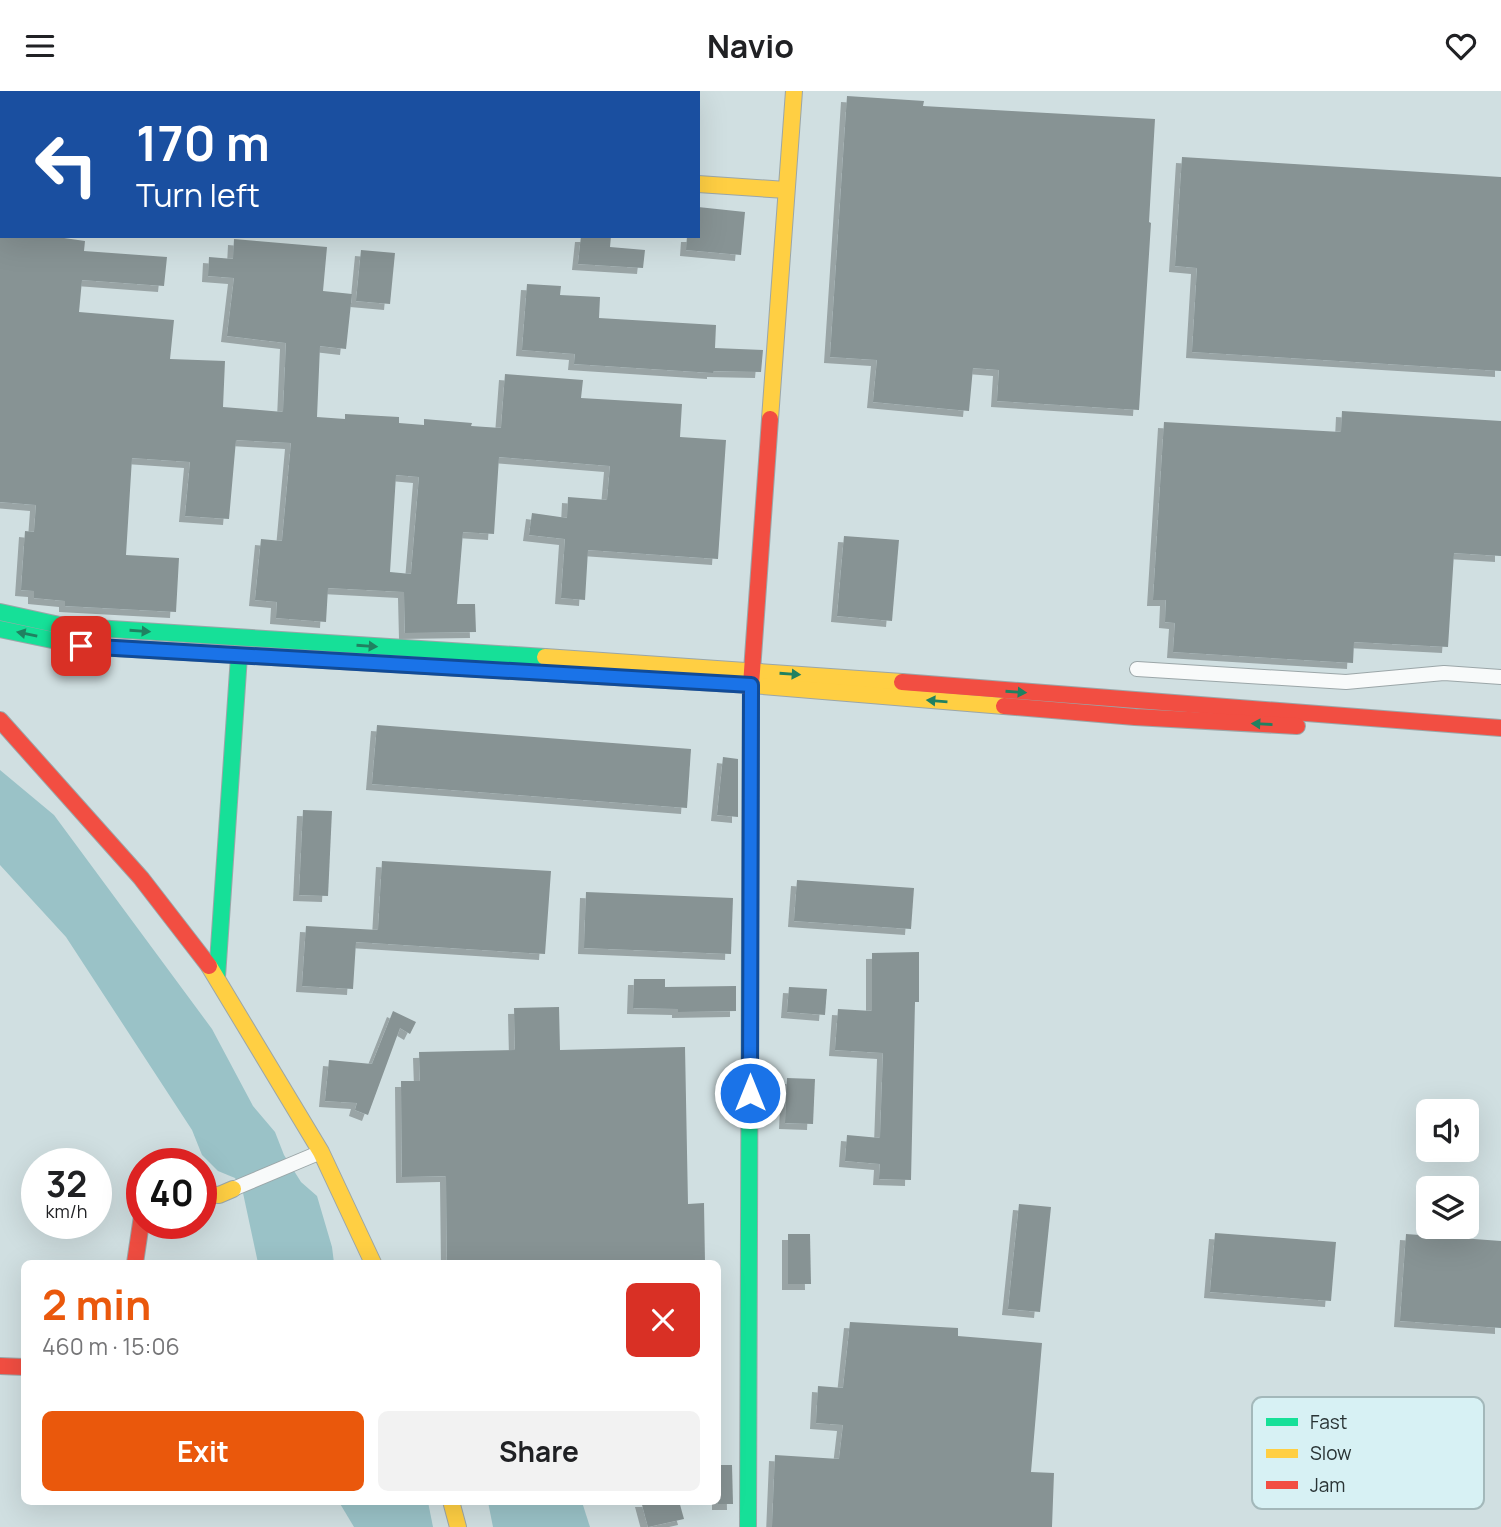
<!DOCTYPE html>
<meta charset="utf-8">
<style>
:root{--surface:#fff;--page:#f2f2f2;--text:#202124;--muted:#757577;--accent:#ea580c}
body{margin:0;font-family:Manrope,sans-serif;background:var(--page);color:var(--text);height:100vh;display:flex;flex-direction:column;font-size:26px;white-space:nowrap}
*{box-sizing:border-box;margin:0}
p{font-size:23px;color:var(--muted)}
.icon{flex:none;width:38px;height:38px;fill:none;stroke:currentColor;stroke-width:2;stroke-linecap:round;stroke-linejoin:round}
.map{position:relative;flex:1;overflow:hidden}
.panel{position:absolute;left:21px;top:1169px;width:700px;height:245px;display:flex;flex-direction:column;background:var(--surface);border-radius:10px;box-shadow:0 7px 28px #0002}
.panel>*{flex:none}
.top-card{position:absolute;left:0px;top:0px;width:700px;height:147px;box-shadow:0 7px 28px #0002;background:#1a4fa0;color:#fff;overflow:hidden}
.controls{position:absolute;left:1416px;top:1008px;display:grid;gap:14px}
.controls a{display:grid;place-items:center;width:63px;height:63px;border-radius:10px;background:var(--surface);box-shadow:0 7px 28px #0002;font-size:35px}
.speed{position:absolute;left:21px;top:1057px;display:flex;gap:14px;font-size:35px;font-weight:700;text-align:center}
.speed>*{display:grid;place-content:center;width:91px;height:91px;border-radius:50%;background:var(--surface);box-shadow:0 7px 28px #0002;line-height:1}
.speed small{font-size:18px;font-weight:400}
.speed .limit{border:10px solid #d22;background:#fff;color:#111}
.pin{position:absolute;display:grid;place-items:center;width:60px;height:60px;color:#fff;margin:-30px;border-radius:14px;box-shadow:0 4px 10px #0006}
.me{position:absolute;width:77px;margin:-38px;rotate:0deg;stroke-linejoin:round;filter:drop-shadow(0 0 5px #0008)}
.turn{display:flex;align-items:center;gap:24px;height:147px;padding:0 21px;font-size:32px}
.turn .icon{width:91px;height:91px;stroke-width:2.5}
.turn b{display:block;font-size:49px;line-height:60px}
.round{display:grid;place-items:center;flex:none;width:74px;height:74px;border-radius:10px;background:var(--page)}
.overview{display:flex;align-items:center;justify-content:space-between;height:119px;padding:0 21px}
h1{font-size:42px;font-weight:700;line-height:52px;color:var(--accent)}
.cta{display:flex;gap:14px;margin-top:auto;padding:14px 21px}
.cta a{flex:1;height:80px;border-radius:10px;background:var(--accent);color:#fff;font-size:28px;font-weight:700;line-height:80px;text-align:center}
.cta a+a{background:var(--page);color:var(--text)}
header{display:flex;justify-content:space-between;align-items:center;height:91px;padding:0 21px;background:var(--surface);font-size:32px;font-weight:700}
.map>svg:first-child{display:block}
.water{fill:#9ac2c7}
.building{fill:#879394;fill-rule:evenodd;filter:url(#shadow)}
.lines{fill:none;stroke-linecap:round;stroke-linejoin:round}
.street-casing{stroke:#9ba6a8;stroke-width:16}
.fast-casing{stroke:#9ba6a8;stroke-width:18}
.slow-casing{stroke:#9ba6a8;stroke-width:18}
.jam-casing{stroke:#9ba6a8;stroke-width:18}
.street{stroke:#f8fafa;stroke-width:14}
.fast{stroke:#16e098;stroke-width:16}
.slow{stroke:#ffcf43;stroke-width:16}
.jam{stroke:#f24e42;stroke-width:16}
.oneway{fill:#208161}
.route-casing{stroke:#114b97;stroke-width:18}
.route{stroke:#1a73e8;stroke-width:12}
.key{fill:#d7f1f4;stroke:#a3b8ba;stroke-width:2}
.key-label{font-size:19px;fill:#293334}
</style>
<header><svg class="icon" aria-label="menu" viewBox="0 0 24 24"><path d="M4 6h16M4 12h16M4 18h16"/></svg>Navio<svg class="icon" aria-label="heart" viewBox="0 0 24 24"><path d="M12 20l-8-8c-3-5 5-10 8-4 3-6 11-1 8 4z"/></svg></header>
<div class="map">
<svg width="1501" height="1436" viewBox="0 0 1501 1436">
<defs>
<filter id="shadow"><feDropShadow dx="-6" dy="6" stdDeviation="0" flood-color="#0004"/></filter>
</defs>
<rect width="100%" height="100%" fill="#d0dfe1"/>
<!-- water -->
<g class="water">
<polygon points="0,679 54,724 212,938 253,1015 275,1041 284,1064 301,1091 317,1105 332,1156 334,1172 258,1172 243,1102 235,1087 218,1080 202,1064 192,1039 66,846 0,774"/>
<polygon points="339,1411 428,1411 433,1436 354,1436"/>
<polygon points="488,1411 582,1411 590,1436 493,1436"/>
</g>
<!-- building -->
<g class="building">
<polygon points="847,5 924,10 923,15 1155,28 1149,131 1151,132 1139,319 997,310 999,279 973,277 969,320 873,311 877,269 830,266"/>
<polygon points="1182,66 1501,86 1501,280 1192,261 1197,177 1175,175"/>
<polygon points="698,116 745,121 741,164 686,159 687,145 698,145"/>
<path d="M0 145H50L85 150 84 160 167 166 164 195 82 189 79 221 174 229 170 268 225 270 223 316 283 321 286 252 227 245 234 187 208 185 209 166 233 168 234 148 327 156 323 200 352 203 346 258 320 255 317 326 345 328V323L399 326V332L424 334V328L472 332 471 335 501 337 505 283 583 289 581 307 682 313 680 346 726 349 718 468 588 459 585 509 561 507 565 448 529 444 532 422 567 427 568 406 607 409 610 375 499 366 494 443 463 441 457 513H475L476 541 405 542 404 501 328 497 326 531 276 527 277 511 255 509 261 448 282 450 291 352 236 349 229 428 185 425 190 371 132 367 126 464 179 467 176 521 65 515V510L34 507V500L21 499 25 440 34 441 36 414 0 411ZM396 384 419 386 411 483 390 481Z"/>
<polygon points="581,145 611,145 610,156 645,159 643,177 578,173"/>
<polygon points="361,159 395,162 390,213 356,210"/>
<polygon points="527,193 561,195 560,204 600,206 599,227 716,234 715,257 763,259 761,281 713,280 713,282 574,273 575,263 522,259"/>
<polygon points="1342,320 1501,330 1501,465 1454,462 1448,556 1354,551 1353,572 1173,561 1175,532 1165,531 1166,509 1153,509 1164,331 1341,341"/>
<polygon points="844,445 899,449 892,530 837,525"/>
<polygon points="377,634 691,658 687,717 372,693"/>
<polygon points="723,666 738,668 738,726 717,724"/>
<polygon points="303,719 332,720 328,805 299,804"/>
<polygon points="382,770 551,780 545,863 356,851 353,898 302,895 306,835 378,839"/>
<polygon points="797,789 914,797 911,838 794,830"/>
<polygon points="586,801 733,807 731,863 584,857"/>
<polygon points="919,861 919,911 915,911 911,1089 879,1088 880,1073 845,1070 847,1044 880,1047 883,962 835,959 838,918 872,920 872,862"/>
<polygon points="634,888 665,888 665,896 736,895 736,920 678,921 678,918 633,917"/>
<polygon points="789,896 827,898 825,924 787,921"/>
<polygon points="559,916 560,959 685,956 688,1113 704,1112 705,1172 447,1172 446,1085 402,1086 401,990 420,990 419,961 515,959 514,917"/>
<polygon points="393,920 416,931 410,943 400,937 368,1024 355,1019 357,1012 325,1010 329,969 372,973"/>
<polygon points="787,987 815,988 813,1033 785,1032"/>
<polygon points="1019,1113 1051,1116 1040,1221 1008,1218"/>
<polygon points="1215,1142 1336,1151 1331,1210 1210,1201"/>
<polygon points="788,1143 810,1143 811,1193 788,1193"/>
<polygon points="1406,1143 1501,1150 1501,1237 1400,1230"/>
<polygon points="850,1231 958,1237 958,1245 1042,1252 1031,1381 1054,1382 1052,1436 772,1436 775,1364 839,1368 843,1334 816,1332 818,1295 843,1297"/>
<polygon points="718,1374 732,1374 733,1413 718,1413"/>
<polygon points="641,1410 679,1410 684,1428 648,1436"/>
</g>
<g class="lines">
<defs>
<g id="street">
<polyline points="1137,578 1346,591 1444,582 1501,586"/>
<polyline points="233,1098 321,1061"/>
</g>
<g id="fast">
<polyline points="0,44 2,45"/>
<polyline points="0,521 64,535 545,566"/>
<polyline points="0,538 81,555 480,578"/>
<polyline points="217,886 239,565"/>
<polyline points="748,1436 750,840"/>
</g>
<g id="slow">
<polyline points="698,93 786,99"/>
<polyline points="770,328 794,0"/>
<polyline points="545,566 902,591"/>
<polyline points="480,578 751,594 1004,615"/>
<polyline points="209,875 321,1061 373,1172"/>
<polyline points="201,1103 219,1104 233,1098"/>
<polyline points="451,1410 458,1436"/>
</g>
<g id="jam">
<polyline points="902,591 1501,637"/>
<polyline points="1004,615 1135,626 1297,635"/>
<polyline points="0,629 141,787 209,875"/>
<polyline points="750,840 751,594 770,328"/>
<polyline points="135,1172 142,1125"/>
<polyline points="0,1275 24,1276"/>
</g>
</defs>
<!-- street casing -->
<use href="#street" class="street-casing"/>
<!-- fast casing -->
<use href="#fast" class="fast-casing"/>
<!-- slow casing -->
<use href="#slow" class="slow-casing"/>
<!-- jam casing -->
<use href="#jam" class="jam-casing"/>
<!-- street -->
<use href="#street" class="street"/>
<!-- fast -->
<use href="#fast" class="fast"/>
<!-- slow -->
<use href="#slow" class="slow"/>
<!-- jam -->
<use href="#jam" class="jam"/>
</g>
<!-- one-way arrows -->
<defs><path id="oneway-solid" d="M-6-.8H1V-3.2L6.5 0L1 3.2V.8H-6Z" transform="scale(1.75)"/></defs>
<g class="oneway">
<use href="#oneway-solid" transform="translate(140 540) rotate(4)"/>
<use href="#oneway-solid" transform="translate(27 543) rotate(-168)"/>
<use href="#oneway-solid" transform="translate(367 555) rotate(4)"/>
<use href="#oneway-solid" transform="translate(790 583) rotate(4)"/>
<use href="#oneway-solid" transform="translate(1016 601) rotate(4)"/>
<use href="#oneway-solid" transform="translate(937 610) rotate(-175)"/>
<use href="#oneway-solid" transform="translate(1262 633) rotate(-177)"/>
</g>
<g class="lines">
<defs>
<polyline id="route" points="81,555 751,594 750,1002"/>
</defs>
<!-- route casing -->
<use href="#route" class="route-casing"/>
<!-- route -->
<use href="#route" class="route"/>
</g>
<!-- legend -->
<rect x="1252" y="1306" width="232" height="112" rx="10" class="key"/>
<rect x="1266" y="1327" width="32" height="8" fill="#16e098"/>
<rect x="1266" y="1358" width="32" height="9" fill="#ffcf43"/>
<rect x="1266" y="1390" width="32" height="8" fill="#f24e42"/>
<g class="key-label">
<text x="1310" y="1338">Fast</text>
<text x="1310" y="1369">Slow</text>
<text x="1310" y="1401">Jam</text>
</g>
</svg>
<div class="controls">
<a><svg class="icon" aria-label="sound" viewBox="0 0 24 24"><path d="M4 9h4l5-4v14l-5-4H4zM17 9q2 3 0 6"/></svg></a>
<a><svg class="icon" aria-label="layers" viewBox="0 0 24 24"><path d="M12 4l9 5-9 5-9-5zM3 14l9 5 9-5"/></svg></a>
</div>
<div class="speed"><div>32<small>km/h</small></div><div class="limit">40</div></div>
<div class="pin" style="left:81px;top:555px;background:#d93025"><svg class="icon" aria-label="arrive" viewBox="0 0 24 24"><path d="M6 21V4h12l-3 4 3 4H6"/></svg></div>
<svg class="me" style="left:750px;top:1002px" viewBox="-20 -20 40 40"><circle r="17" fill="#1a73e8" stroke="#fff" stroke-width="3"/><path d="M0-11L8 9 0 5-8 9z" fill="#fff"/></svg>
<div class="top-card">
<div class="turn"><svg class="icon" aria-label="left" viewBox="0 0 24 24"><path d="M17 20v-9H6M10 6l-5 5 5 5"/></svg><div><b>170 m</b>Turn left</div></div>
</div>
<section class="panel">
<div class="overview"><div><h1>2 min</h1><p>460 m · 15:06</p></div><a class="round" style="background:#d93025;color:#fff"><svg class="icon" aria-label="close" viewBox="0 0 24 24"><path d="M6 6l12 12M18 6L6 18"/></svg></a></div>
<div class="cta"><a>Exit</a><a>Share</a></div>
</section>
</div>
